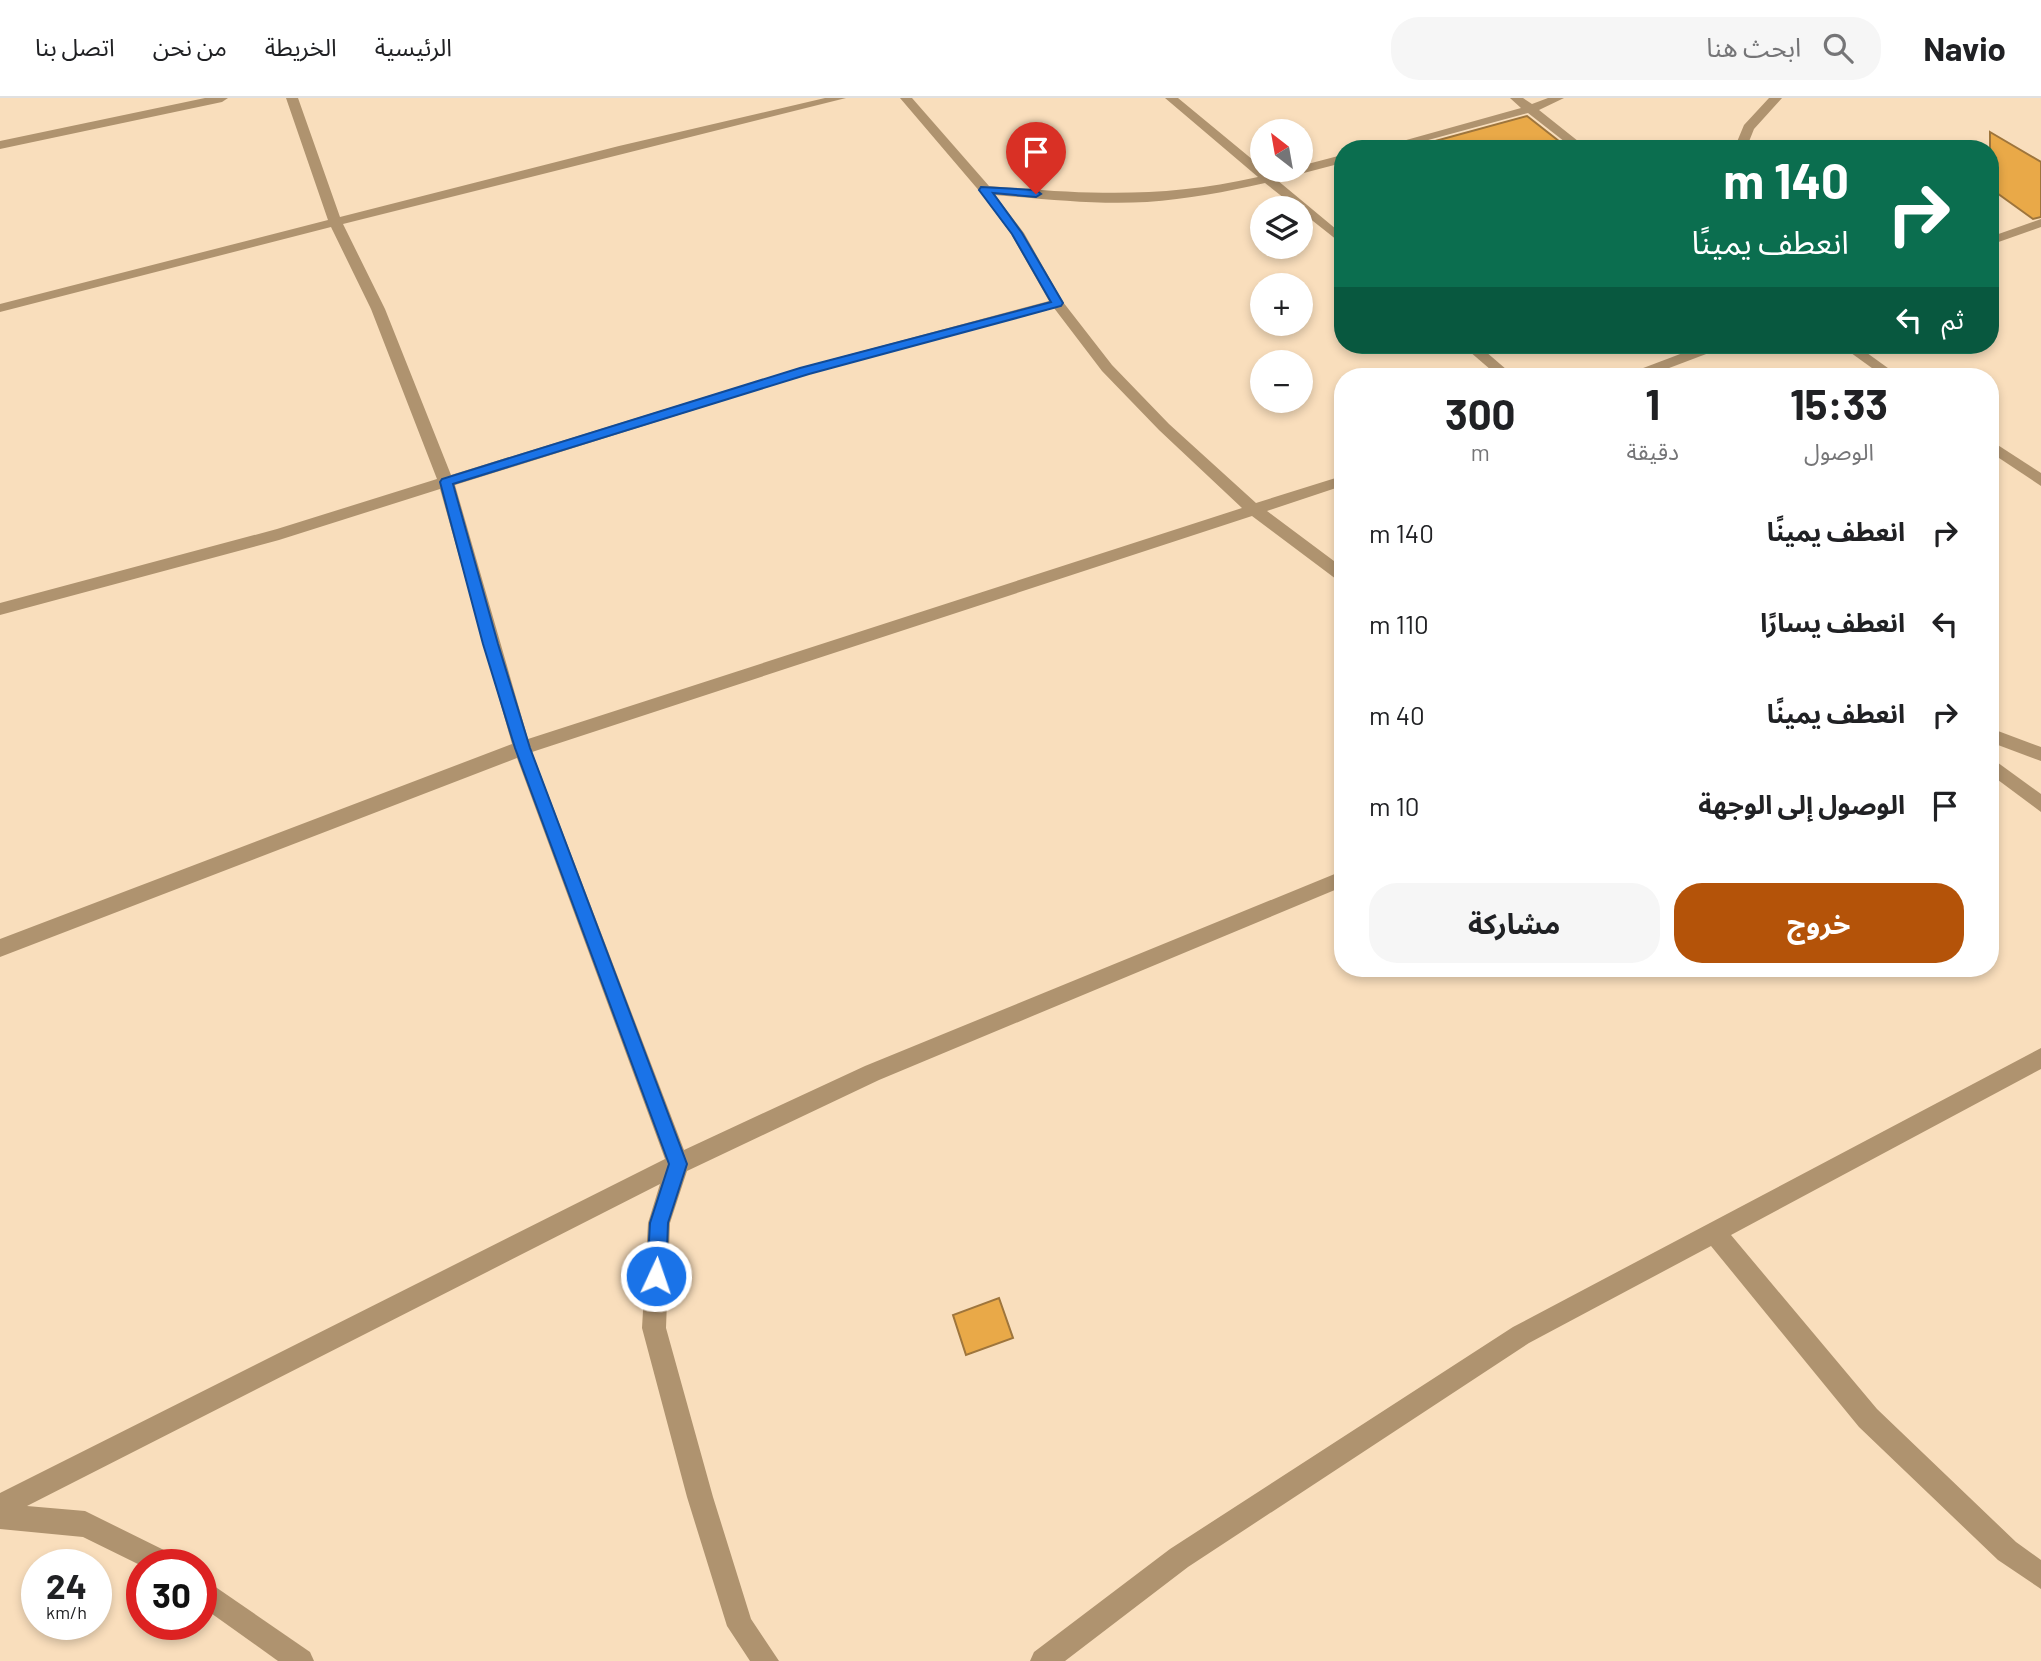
<!DOCTYPE html>
<html lang="ar">
<meta charset="utf-8">
<style>
:root{--surface:#fff;--page:#f6f6f6;--text:#202124;--muted:#757577;--line:#e0e0e0;--accent:#b45309}
body{margin:0;font-family:Barlow,"Noto Sans Arabic",sans-serif;background:var(--page);color:var(--text);direction:rtl;height:100vh;display:flex;flex-direction:column;font-size:26px;white-space:nowrap}
*{box-sizing:border-box;margin:0}
p{font-size:23px;color:var(--muted)}
.icon{flex:none;width:38px;height:38px;fill:none;stroke:currentColor;stroke-width:2;stroke-linecap:round;stroke-linejoin:round}
.map{position:relative;flex:1;overflow:hidden;direction:ltr}
.panel{position:absolute;left:1334px;top:270px;width:665px;height:609px;display:flex;flex-direction:column;background:var(--surface);border-radius:28px;box-shadow:0 4px 10px #0003;direction:rtl}
.panel>*{flex:none}
.top-card{position:absolute;left:1334px;top:42px;width:665px;height:214px;border-radius:28px;box-shadow:0 4px 10px #0003;direction:rtl;background:#0b6e4f;color:#fff;overflow:hidden}
.needle{width:46px;rotate:329deg}
.controls{position:absolute;left:1250px;top:21px;display:grid;gap:14px}
.controls a{display:grid;place-items:center;width:63px;height:63px;border-radius:50%;background:var(--surface);box-shadow:0 4px 10px #0003;font-size:35px}
.speed{position:absolute;left:21px;top:1451px;display:flex;gap:14px;font-size:35px;font-weight:700;text-align:center}
.speed>*{display:grid;place-content:center;width:91px;height:91px;border-radius:50%;background:var(--surface);box-shadow:0 4px 10px #0003;line-height:1}
.speed small{font-size:18px;font-weight:400}
.speed .limit{border:10px solid #d22;background:#fff;color:#111}
.pin{position:absolute;display:grid;place-items:center;width:60px;height:60px;color:#fff;margin:-72px -30px;border-radius:50% 50% 50% 0;rotate:-45deg;box-shadow:0 0 7px #0007}
.pin .icon{rotate:45deg}
.me{position:absolute;width:77px;margin:-38px;rotate:3deg;stroke-linejoin:round;filter:drop-shadow(0 0 5px #0008)}
.turn{display:flex;align-items:center;gap:24px;height:147px;padding:0 35px;font-size:32px}
.turn .icon{width:91px;height:91px;stroke-width:2.5}
.turn b{display:block;font-size:49px;line-height:60px}
.then{display:flex;align-items:center;height:66px;padding:0 35px;background:#0003;gap:14px;font-size:26px}
.eta{display:flex;justify-content:space-evenly;align-items:center;height:119px;text-align:center}
.eta b{font-size:42px;font-weight:700;line-height:49px}
.primary-button{display:flex;gap:14px;margin-top:auto;padding:14px 35px}
.primary-button a{flex:1;height:80px;border-radius:28px;background:var(--accent);color:#fff;font-size:28px;font-weight:700;line-height:80px;text-align:center}
.primary-button a+a{background:var(--page);color:var(--text)}
ul{padding:0;list-style:none}
li{display:flex;align-items:center;gap:21px;height:91px;padding:0 35px}
li div{flex:1}
li b{display:block;font-size:26px}
li em{font-style:normal}
header{display:flex;align-items:center;gap:42px;box-sizing:border-box;height:98px;padding:0 35px;background:var(--surface);border-bottom:2px solid var(--line)}
header strong{font-size:33px}
nav{display:flex;gap:38px;margin-inline-start:auto;font-size:24px}
.search{width:490px;height:63px;background:var(--page);display:flex;align-items:center;gap:18px;box-sizing:border-box;padding:0 24px;border-radius:28px;color:var(--muted);font-size:26px}
.map>svg:first-child{display:block}
.building{fill:#e9a948;stroke:#9e753c;stroke-width:2}
.lines{fill:none;stroke-linecap:round;stroke-linejoin:round}
.minor{fill:#af936f;fill-rule:evenodd}
.route{fill:#1a73e8;stroke:#114b97;stroke-width:2}
</style>
<header>
<strong>Navio</strong>
<div class="search"><svg class="icon" aria-label="search" viewBox="0 0 24 24"><circle cx="10" cy="10" r="6"/><path d="M15 15l6 6"/></svg>ابحث هنا</div>
<nav><a>الرئيسية</a><a>الخريطة</a><a>من نحن</a><a>اتصل بنا</a></nav>
</header>
<div class="map">
<svg width="2041" height="1563" viewBox="0 0 2041 1563">
<rect width="100%" height="100%" fill="#f9debc"/>
<!-- building -->
<g class="building">
<polygon points="1527,18 1569,51 1418,51 1417,48"/>
<polygon points="1990,34 2041,64 2041,119 2033,121 1990,90"/>
<polygon points="999,1200 1013,1240 966,1257 953,1217"/>
</g>
<g class="lines">
<!-- minor -->
<g class="minor">
<polygon points="205,0 228,0 222,4 0,51 0,43"/>
<path d="M286 0H298L340 119 619 48 825 0H846L343 126 385 211 451 377 799 270 1049 203 1011 136 981 95 900 0H912L989 88C1087 96 1160 101 1258 79L1165 0H1178L1270 76 1300 72V68L1342 57V65L1277 82 1342 136V146L1265 85C1226 94 1187 101 1147 104 1096 107 1045 101 995 97L1024 135 1063 204 1112 267 1169 326 1256 405 1342 378V388L1267 413 1342 469V483L1336 481 1252 418 532 654 684 1052 865 968 1342 773V789L879 982 687 1073 670 1125 666 1230 713 1399 751 1521 779 1563H750L727 1528 687 1399 642 1230 648 1125 660 1086 27 1408 85 1413 174 1457 178 1466 142 1468 83 1439 0 1431V1395L665 1061 517 660 0 859V841L512 646 440 391 279 442 0 517V505L277 431 437 381 371 211 331 129 0 214V206L328 122ZM1054 210 1102 273 1159 332 1242 410 528 641 455 387 809 276Z"/>
<polygon points="1510,0 1523,0 1532,6 1548,0 1564,0 1539,12 1588,51 1574,51 1528,15 1395,51 1374,51 1521,10"/>
<polygon points="1769,0 1782,0 1754,31 1746,51 1734,51 1744,27"/>
<polygon points="2041,121 2041,129 1990,147 1990,139"/>
<polygon points="1462,247 1478,247 1514,278 1498,278"/>
<polygon points="1704,247 1724,247 1722,250 1648,278 1628,278 1630,275"/>
<polygon points="1840,247 1856,247 1899,278 1883,278"/>
<polygon points="1990,342 2041,375 2041,388 1990,354"/>
<polygon points="1990,630 2041,649 2041,663 1990,644"/>
<polygon points="1990,659 2041,696 2041,714 1990,676"/>
<polygon points="2041,950 2041,971 1731,1137 1877,1311 2016,1444 2041,1462 2041,1491 1998,1462 1859,1329 1711,1148 1529,1245 1188,1469 1065,1563 1030,1563 1034,1554 1170,1451 1513,1229"/>
<polygon points="201,1479 310,1554 314,1563 278,1563 201,1508"/>
</g>
</g>
<!-- route -->
<polygon class="route" points="981,89 1036,92 1041,96 1036,99 993,95 1022,135 1063,205 1061,208 809,276 453,386 498,546 530,650 687,1066 668,1125 666,1178 663,1184 656,1187 650,1184 647,1178 650,1125 669,1066 515,650 483,546 440,384 442,381 800,270 1051,204 1012,136 979,92"/>
</svg>
<div class="controls">
<a><svg class="needle" viewBox="-14 -14 28 28"><path d="M0-13l5 13h-10z" fill="#e53935"/><path d="M0 13l5-13h-10z" fill="#757577"/></svg></a>
<a><svg class="icon" aria-label="layers" viewBox="0 0 24 24"><path d="M12 4l9 5-9 5-9-5zM3 14l9 5 9-5"/></svg></a>
<a>+</a>
<a>−</a>
</div>
<div class="speed"><div>24<small>km/h</small></div><div class="limit">30</div></div>
<div class="pin" style="left:1036px;top:96px;background:#d93025"><svg class="icon" aria-label="arrive" viewBox="0 0 24 24"><path d="M6 21V4h12l-3 4 3 4H6"/></svg></div>
<svg class="me" style="left:656px;top:1178px" viewBox="-20 -20 40 40"><circle r="17" fill="#1a73e8" stroke="#fff" stroke-width="3"/><path d="M0-11L8 9 0 5-8 9z" fill="#fff"/></svg>
<div class="top-card">
<div class="turn"><svg class="icon" aria-label="right" viewBox="0 0 24 24"><path d="M7 20v-9h11M14 6l5 5-5 5"/></svg><div><b>140 m</b>انعطف يمينًا</div></div>
<div class="then">ثم<svg class="icon" aria-label="left" viewBox="0 0 24 24"><path d="M17 20v-9H6M10 6l-5 5 5 5"/></svg></div>
</div>
<section class="panel">
<div class="eta">
<div><b>15:33</b><p>الوصول</p></div>
<div><b>1</b><p>دقيقة</p></div>
<div><b>300</b><p>m</p></div>
</div>
<ul>
<li><svg class="icon" aria-label="right" viewBox="0 0 24 24"><path d="M7 20v-9h11M14 6l5 5-5 5"/></svg><div><b>انعطف يمينًا</b></div><em>140 m</em></li>
<li><svg class="icon" aria-label="left" viewBox="0 0 24 24"><path d="M17 20v-9H6M10 6l-5 5 5 5"/></svg><div><b>انعطف يسارًا</b></div><em>110 m</em></li>
<li><svg class="icon" aria-label="right" viewBox="0 0 24 24"><path d="M7 20v-9h11M14 6l5 5-5 5"/></svg><div><b>انعطف يمينًا</b></div><em>40 m</em></li>
<li><svg class="icon" aria-label="arrive" viewBox="0 0 24 24"><path d="M6 21V4h12l-3 4 3 4H6"/></svg><div><b>الوصول إلى الوجهة</b></div><em>10 m</em></li>
</ul>
<div class="primary-button"><a>خروج</a><a>مشاركة</a></div>
</section>
</div>
